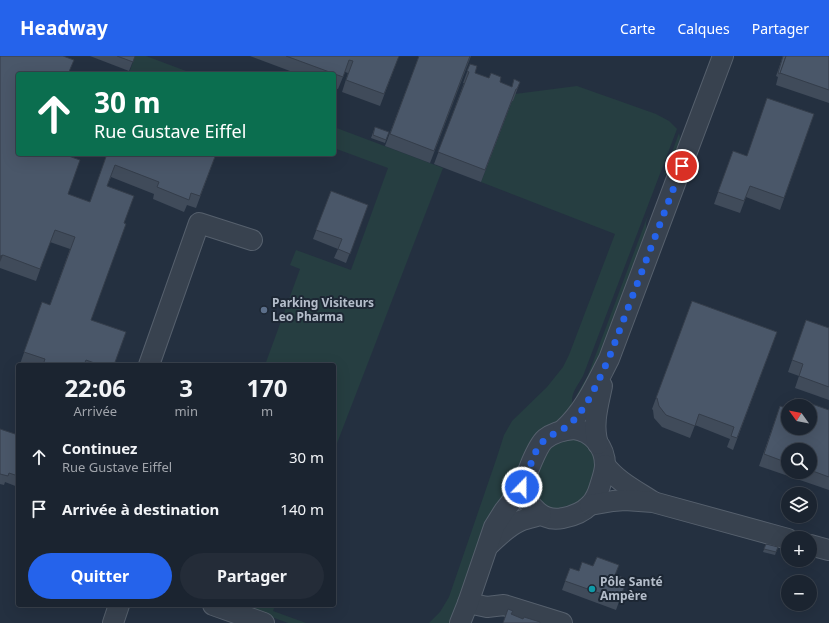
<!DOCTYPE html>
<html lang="fr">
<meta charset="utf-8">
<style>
:root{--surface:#1b2430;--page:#242c38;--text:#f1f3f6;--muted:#a0a4ab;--line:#39414c;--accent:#2563eb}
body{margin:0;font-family:"Noto Sans",sans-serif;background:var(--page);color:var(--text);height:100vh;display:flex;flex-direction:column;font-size:15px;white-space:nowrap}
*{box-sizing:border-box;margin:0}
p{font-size:13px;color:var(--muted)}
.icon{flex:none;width:22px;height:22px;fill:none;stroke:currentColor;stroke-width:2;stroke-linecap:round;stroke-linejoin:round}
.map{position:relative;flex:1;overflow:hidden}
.side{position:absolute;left:16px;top:307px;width:320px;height:244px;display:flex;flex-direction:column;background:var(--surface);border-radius:4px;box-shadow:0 4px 16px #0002,0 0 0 1px var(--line)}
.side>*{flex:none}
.guide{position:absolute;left:16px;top:16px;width:320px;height:84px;border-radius:4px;box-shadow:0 4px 16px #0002,0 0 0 1px var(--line);background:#0b6e4f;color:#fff;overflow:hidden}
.needle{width:26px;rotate:303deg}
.tools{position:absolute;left:781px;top:343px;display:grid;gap:8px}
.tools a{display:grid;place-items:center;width:36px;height:36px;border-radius:50%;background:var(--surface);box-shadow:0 4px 16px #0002,0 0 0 1px var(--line);font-size:20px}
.pin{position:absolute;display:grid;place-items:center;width:34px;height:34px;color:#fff;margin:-17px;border:2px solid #fff;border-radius:50%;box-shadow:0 1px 4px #0007}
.me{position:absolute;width:44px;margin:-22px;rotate:22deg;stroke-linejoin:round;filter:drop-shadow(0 0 3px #0008)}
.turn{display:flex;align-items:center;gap:14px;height:84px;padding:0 12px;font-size:18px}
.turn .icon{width:52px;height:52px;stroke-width:2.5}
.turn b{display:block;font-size:28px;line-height:34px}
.eta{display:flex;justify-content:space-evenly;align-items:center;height:68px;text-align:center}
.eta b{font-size:24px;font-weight:700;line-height:28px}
.cta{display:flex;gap:8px;margin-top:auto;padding:8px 12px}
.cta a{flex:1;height:46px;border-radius:24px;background:var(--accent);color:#fff;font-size:16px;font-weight:700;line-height:46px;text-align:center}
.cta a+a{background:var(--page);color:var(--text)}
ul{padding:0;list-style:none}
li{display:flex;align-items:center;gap:12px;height:52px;padding:0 12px}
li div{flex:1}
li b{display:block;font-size:15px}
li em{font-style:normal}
header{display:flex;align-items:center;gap:24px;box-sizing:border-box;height:56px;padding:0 20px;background:var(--accent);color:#fff}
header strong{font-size:19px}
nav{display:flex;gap:22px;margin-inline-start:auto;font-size:14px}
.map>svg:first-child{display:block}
.green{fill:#263e41}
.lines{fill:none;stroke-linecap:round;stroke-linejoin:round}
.minor-casing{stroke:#56606d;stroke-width:22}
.minor{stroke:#38424f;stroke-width:20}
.wall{fill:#404b5a;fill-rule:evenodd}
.shaded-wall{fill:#343d4a}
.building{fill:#4a5769;stroke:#343d4a}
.route{stroke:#2563eb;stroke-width:7;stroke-dasharray:0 12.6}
.service-dot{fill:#5c6f8a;stroke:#1d2734;stroke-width:1.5}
.culture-dot{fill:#0f9aa8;stroke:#1d2734;stroke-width:1.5}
.labels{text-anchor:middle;stroke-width:4;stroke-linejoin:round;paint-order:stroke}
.poi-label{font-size:12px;font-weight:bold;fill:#b4bdca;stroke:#1d2734;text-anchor:start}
</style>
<header>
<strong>Headway</strong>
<nav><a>Carte</a><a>Calques</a><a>Partager</a></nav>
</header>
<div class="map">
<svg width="829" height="567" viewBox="0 0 829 567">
<rect width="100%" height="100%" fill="#243040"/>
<!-- green -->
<g class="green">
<polygon points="135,0 146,0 194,18 131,18 129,17"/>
<path d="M577 30 656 58 669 65 677 73 583 320C577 331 568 340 574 352L561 367 453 567H429L440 556 449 541 497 401 504 379 512 365 547 331 563 311 569 299 615 178 481 126 512 45H513L515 38Z"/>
<polygon points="334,71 443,112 334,395 334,309 265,309 300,213 290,209 296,194 351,214 388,112 334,92"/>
<path d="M679 77C684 95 673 107 663 121Z"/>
<polygon points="648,159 646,167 647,180 599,311 577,344 576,340 588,319 593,306"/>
<polygon points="582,382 599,405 586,445 547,455 537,445 532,428 553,384"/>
<polygon points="239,549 275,549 273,555 306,567 288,567"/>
</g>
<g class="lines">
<defs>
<g id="minor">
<polyline points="149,309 199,167 252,184"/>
<path d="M574 373C592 375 605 391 605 409 605 416 602 423 600 430 598 437 596 443 590 449 583 456 574 460 563 462 554 464 545 462 538 456 531 450 524 441 524 433 523 423 538 389 545 383 554 376 563 374 574 373Z"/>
<path d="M563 374C585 354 596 328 609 303L723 0"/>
<path d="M598 388C592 369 598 349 602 330"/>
<path d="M605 409C617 425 635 434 652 445"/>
<polyline points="590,449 613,445 625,444 653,446 788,483"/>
<path d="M490 488C500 479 508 470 520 465 527 462 534 461 541 459"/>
<polyline points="810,489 829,494"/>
<polyline points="468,547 487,551 504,549 562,567"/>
<polyline points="213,549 264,567"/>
<polyline points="113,567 119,549"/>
<polyline points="460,567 468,547 494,471 504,455 519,436 525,427"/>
</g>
</defs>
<!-- minor casing -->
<use href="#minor" class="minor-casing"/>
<!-- minor -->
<use href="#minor" class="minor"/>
</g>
<!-- wall -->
<g class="wall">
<polygon points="0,0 18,98 68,138 90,146 107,98 216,98 196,152 187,149 184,156 153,143 154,138 111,121 107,130 124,167 91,264 114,309 23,309 20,308 42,246 50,249 70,193 50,186 36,225 0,212"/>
<polygon points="90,0 135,0 129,15"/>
<polygon points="250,0 399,0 380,50 342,36 348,17 345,16 338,33 334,32 334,18 298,18"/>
<polygon points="419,0 471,0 430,107 385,90"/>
<polygon points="783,0 829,0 829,47 776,29 778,21 776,20"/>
<polygon points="470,8 475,17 512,31 520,26 513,45 512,45 481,126 434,108 464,27 463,27"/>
<polygon points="814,58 780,154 746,141 740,157 714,148 733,95 747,100"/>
<polygon points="375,71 386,84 385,87 371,82"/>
<polygon points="331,135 368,149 346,207 334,202 338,193 313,183"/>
<polygon points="692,245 777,276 733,394 727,391 730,383 695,369 690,382 662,371 654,362 653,354 652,353"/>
<polygon points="806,264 829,272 829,344 795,332 799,320 788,316"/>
<path d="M780 350 788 372 829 354V434L759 410ZM788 394H810V416H788Z"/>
<polygon points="0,373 18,379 18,431 5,426 4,429 0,428"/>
<polygon points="766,488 778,491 775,499 763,496"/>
<polygon points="570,512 579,515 615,519 621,531 624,532 616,554 562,534"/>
</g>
<!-- shaded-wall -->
<polygon class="shaded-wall" points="3,199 0,206 0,200"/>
<!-- building -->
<g class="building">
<polygon points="0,0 63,0 74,4 68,18 18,18 18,98 63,98 80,104 68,138 90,146 107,98 216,98 200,140 191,137 189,144 157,131 159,126 115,109 107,130 134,140 124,167 126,168 91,264 126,276 114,309 100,309 86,304 84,309 43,309 45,303 24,296 42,246 50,249 75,181 55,174 40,213 3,199 0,200"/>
<polygon points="117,0 135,0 133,6"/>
<polygon points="286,0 399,0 384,38 346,24 353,5 349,4 343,21"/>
<polygon points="419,0 470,0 434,95 390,78"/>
<polygon points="783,0 786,0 780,18 778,17"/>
<polygon points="786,0 829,0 829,34 780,17"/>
<polygon points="470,8 477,10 475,17 489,22 491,17 501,21 500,26 512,31 514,23 520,26 517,33 516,33 485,114 438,96 469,16 467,15"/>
<polygon points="767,42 814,58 784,142 750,130 744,145 718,136 733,95 747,100"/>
<polygon points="375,71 389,76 386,84 373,79"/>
<polygon points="331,135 368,149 350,198 338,193 342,183 316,174"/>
<polygon points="692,245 777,276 737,382 731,380 734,371 699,358 695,370 666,359 659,350 657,342 656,342"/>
<polygon points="806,264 829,272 829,331 799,320 803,308 792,304"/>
<polygon points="795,342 829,354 829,421 810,414 810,394 788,394 788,407 764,398 780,350 788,353 788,372 810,372 810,350 792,350"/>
<polygon points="0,373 18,379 18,420 9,417 8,420 0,418"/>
<polygon points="766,488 778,491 776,496 764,493"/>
<polygon points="597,501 619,509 615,519 624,522 621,531 624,532 619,544 565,525 570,512 579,515 582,506 593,510"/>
<polygon points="508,553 513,555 511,558 523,563 524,561 540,566 540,567 503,567"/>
</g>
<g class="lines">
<!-- route -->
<path class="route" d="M522 431C529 418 531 401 540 389 549 377 560 377 570 368 588 351 598 325 609 302L682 110"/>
</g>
<!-- markers -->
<circle class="service-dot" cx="264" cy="254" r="4"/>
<circle class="culture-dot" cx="592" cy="533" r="4"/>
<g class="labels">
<!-- poi labels -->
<g class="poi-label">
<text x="272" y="251">Parking Visiteurs<tspan x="272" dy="14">Leo Pharma</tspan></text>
<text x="600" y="530">Pôle Santé<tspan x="600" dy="14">Ampère</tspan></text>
</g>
</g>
</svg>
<div class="tools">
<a><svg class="needle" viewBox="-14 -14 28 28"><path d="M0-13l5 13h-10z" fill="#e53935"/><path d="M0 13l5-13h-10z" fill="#a0a4ab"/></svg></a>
<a><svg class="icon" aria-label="search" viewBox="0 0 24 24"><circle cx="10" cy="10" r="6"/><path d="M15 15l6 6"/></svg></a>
<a><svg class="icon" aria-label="layers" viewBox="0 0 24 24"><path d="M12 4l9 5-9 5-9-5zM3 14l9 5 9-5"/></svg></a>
<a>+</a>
<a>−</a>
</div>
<div class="pin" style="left:682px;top:110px;background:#d93025"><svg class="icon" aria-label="arrive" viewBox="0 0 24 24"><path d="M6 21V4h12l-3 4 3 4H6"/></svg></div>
<svg class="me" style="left:522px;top:431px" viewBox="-20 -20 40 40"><circle r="17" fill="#2563eb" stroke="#fff" stroke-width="3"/><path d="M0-11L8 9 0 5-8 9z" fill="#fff"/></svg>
<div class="guide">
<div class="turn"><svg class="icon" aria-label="ahead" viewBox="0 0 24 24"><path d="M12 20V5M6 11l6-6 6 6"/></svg><div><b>30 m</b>Rue Gustave Eiffel</div></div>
</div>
<section class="side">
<div class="eta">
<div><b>22:06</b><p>Arrivée</p></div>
<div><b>3</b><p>min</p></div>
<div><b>170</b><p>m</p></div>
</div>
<ul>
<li><svg class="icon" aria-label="ahead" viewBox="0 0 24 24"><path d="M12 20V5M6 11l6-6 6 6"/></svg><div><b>Continuez</b><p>Rue Gustave Eiffel</p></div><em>30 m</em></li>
<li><svg class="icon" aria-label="arrive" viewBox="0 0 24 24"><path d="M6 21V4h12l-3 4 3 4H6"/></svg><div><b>Arrivée à destination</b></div><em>140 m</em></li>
</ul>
<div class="cta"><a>Quitter</a><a>Partager</a></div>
</section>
</div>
